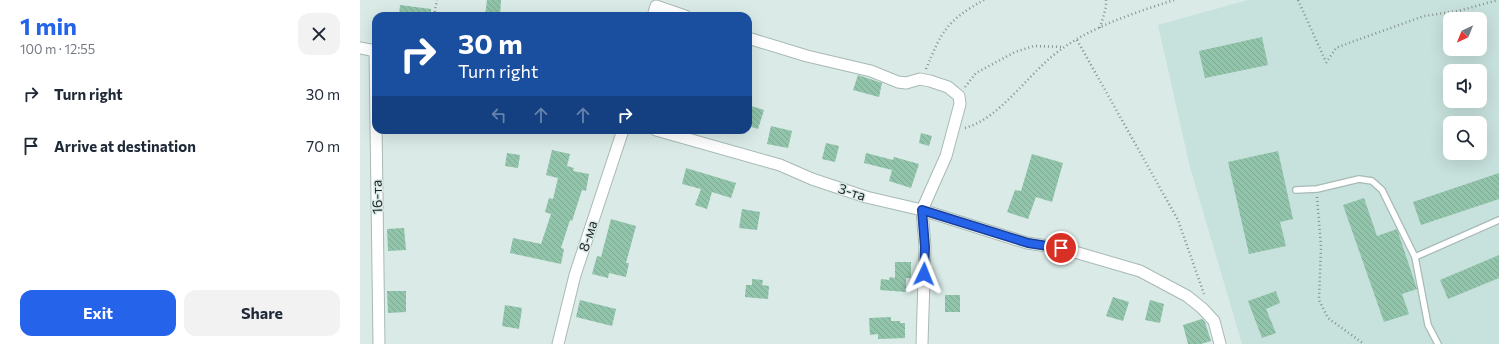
<!DOCTYPE html>
<meta charset="utf-8">
<style>
:root{--surface:#fff;--page:#f2f2f3;--text:#1f2937;--muted:#747a83;--accent:#2563eb}
body{margin:0;font-family:Commissioner,sans-serif;background:var(--page);color:var(--text);height:100vh;display:flex;flex-direction:column;font-size:15px;white-space:nowrap}
*{box-sizing:border-box;margin:0}
p{font-size:13px;color:var(--muted)}
.icon{flex:none;width:22px;height:22px;fill:none;stroke:currentColor;stroke-width:2;stroke-linecap:round;stroke-linejoin:round}
.map{position:relative;flex:1;overflow:hidden}
.side{display:flex;flex-direction:column;background:var(--surface);width:360px}
.side>*{flex:none}
.guide{position:absolute;left:12px;top:12px;width:380px;height:122px;border-radius:12px;box-shadow:0 4px 16px #0002;background:#1a4fa0;color:#fff;overflow:hidden}
.needle{width:26px;rotate:223deg}
.controls{position:absolute;left:1083px;top:12px;display:grid;gap:8px}
.controls a{display:grid;place-items:center;width:44px;height:44px;border-radius:8px;background:var(--surface);box-shadow:0 4px 16px #0002;font-size:20px}
.pin{position:absolute;display:grid;place-items:center;width:34px;height:34px;color:#fff;margin:-17px;border:2px solid #fff;border-radius:50%;box-shadow:0 1px 4px #0007}
.me{position:absolute;width:44px;margin:-22px;rotate:2deg;stroke-linejoin:round;filter:drop-shadow(0 0 3px #0008)}
.turn{display:flex;align-items:center;gap:14px;height:84px;padding:0 20px;font-size:18px}
.turn .icon{width:52px;height:52px;stroke-width:2.5}
.turn b{display:block;font-size:28px;line-height:34px}
.lanes{display:flex;align-items:center;height:38px;padding:0 20px;background:#0003;justify-content:center;gap:20px;direction:ltr}
.lanes .off{opacity:.35}
.round{display:grid;place-items:center;flex:none;width:42px;height:42px;border-radius:12px;background:var(--page)}
.head{display:flex;align-items:center;justify-content:space-between;height:68px;padding:0 20px}
h1{font-size:24px;font-weight:700;line-height:30px;color:var(--accent)}
.button{display:flex;gap:8px;margin-top:auto;padding:8px 20px}
.button a{flex:1;height:46px;border-radius:12px;background:var(--accent);color:#fff;font-size:16px;font-weight:700;line-height:46px;text-align:center}
.button a+a{background:var(--page);color:var(--text)}
ul{padding:0;list-style:none}
li{display:flex;align-items:center;gap:12px;height:52px;padding:0 20px}
li div{flex:1}
li b{display:block;font-size:15px}
li em{font-style:normal}
main{display:flex;flex:1;min-height:0}
.map>svg:first-child{display:block}
.built{fill:#c7e1dc;fill-rule:evenodd}
.building{fill:url(#building-back-hatch)}
.lines{fill:none;stroke-linecap:round;stroke-linejoin:round}
.service-casing{stroke:#a8b9b6;stroke-width:8}
.minor-casing{stroke:#a8b9b6;stroke-width:13}
.path{stroke:#869290;stroke-width:2.5;stroke-dasharray:1 3;stroke-linecap:butt}
.service{stroke:#fff;stroke-width:5.5}
.minor{stroke:#fff;stroke-width:11}
.route-casing{stroke:#184099;stroke-width:10}
.route{stroke:#2563eb;stroke-width:7}
.labels{text-anchor:middle;stroke-width:3;stroke-linejoin:round;paint-order:stroke}
.street-label{font-size:14px;fill:#222827;stroke:#d9eae7}
</style>
<main>
<section class="side">
<div class="head"><div><h1>1 min</h1><p>100 m · 12:55</p></div><a class="round"><svg class="icon" aria-label="close" viewBox="0 0 24 24"><path d="M6 6l12 12M18 6L6 18"/></svg></a></div>
<ul>
<li><svg class="icon" aria-label="right" viewBox="0 0 24 24"><path d="M7 20v-9h11M14 6l5 5-5 5"/></svg><div><b>Turn right</b></div><em>30 m</em></li>
<li><svg class="icon" aria-label="arrive" viewBox="0 0 24 24"><path d="M6 21V4h12l-3 4 3 4H6"/></svg><div><b>Arrive at destination</b></div><em>70 m</em></li>
</ul>
<div class="button"><a>Exit</a><a>Share</a></div>
</section>
<div class="map">
<svg width="1139" height="344" viewBox="0 0 1139 344">
<defs>
<pattern id="building-back-hatch" width="6" height="6" patternUnits="userSpaceOnUse"><rect width="6" height="6" fill="#91c4aa"/><path d="M-1 5l2 2M0 0l6 6M5-1l2 2" fill="none" stroke="#7da892"/></pattern>
</defs>
<rect width="100%" height="100%" fill="#d9eae7"/>
<!-- built -->
<path class="built" d="M888 0H1139V344H882L830 167 798 25ZM1090 19H1120V49H1090ZM1090 71H1120V101H1090ZM1090 123H1120V153H1090Z"/>
<!-- building -->
<g class="building">
<polygon points="127,0 141,0 140,16 125,16"/>
<polygon points="40,5 71,9 71,16 39,16"/>
<polygon points="902,37 908,65 845,78 839,51"/>
<polygon points="498,75 522,83 519,97 493,90"/>
<polygon points="388,105 404,110 398,129 388,126"/>
<polygon points="411,126 432,131 428,148 407,144"/>
<polygon points="561,133 572,136 569,146 559,143"/>
<polygon points="466,143 479,146 475,162 462,159"/>
<polygon points="192,150 210,154 207,166 214,168 213,171 229,174 226,191 222,190 212,221 210,220 201,248 204,249 201,264 150,253 153,238 181,244 191,214 185,212 189,198 193,199 198,178 186,175"/>
<polygon points="918,151 933,219 920,222 926,246 889,254 868,162"/>
<polygon points="147,153 160,155 158,168 145,166"/>
<polygon points="506,153 533,160 534,157 559,164 551,188 529,181 532,170 504,163"/>
<polygon points="672,154 703,163 692,202 676,197 668,219 647,212 655,190 661,191"/>
<polygon points="326,168 376,183 371,198 352,192 347,209 335,205 341,189 322,184"/>
<polygon points="1139,173 1139,199 1061,225 1053,202"/>
<polygon points="1004,198 1017,236 1037,229 1057,289 1042,294 1049,314 1024,322 983,205"/>
<polygon points="382,209 400,212 397,230 379,228"/>
<polygon points="251,219 276,226 266,263 269,263 266,277 249,273 248,278 232,274 237,256 241,257"/>
<polygon points="44,228 46,250 28,251 27,229"/>
<polygon points="1139,255 1139,278 1088,299 1080,280"/>
<polygon points="535,262 551,262 551,278 546,278 546,292 520,290 521,279 529,280 530,277 535,278"/>
<polygon points="392,279 403,280 402,285 409,286 408,299 385,297 386,285 392,285"/>
<polygon points="27,291 46,291 46,312 28,313"/>
<polygon points="916,291 920,303 906,309 916,333 902,338 888,301"/>
<rect x="585" y="295" width="15" height="17"/>
<polygon points="753,297 769,302 763,321 746,316"/>
<polygon points="220,300 256,309 252,326 216,317"/>
<polygon points="790,300 804,304 800,323 785,320"/>
<polygon points="145,305 162,308 159,329 142,326"/>
<polygon points="531,317 531,321 540,321 540,323 545,323 545,338 518,339 518,334 510,335 509,318"/>
<polygon points="842,319 845,322 851,341 841,344 828,344 823,325"/>
</g>
<g class="lines">
<defs>
<g id="service">
<polyline points="936,190 957,189 999,179 1012,181 1022,190 1055,257 1068,325 1078,344"/>
<polyline points="1055,257 1139,220"/>
</g>
<g id="minor">
<polyline points="293,16 296,6 325,16"/>
<polyline points="388,38 447,56 511,71 538,82 546,83 560,79 570,81 588,87 599,96 600,104 586,156 562,210 667,243 701,248 780,271 827,296 842,308 854,321 860,344"/>
<polyline points="0,48 16,51"/>
<polyline points="15,50 19,344"/>
<polyline points="296,130 420,165 452,179 506,197 562,210 565,247 562,344"/>
<polyline points="198,344 215,275 263,130"/>
</g>
</defs>
<!-- service casing -->
<use href="#service" class="service-casing"/>
<!-- minor casing -->
<use href="#minor" class="minor-casing"/>
<!-- path -->
<g class="path">
<polyline points="938,0 966,62"/>
<polyline points="74,16 77,0"/>
<polyline points="740,28 746,7 746,0"/>
<polyline points="717,40 818,220 844,294"/>
<polyline points="966,63 976,48 989,43 1064,16 1098,11 1138,0"/>
<path d="M566 69C582 31 586 21 624 0"/>
<polyline points="605,87 616,73 655,52 674,46 703,47"/>
<path d="M605 128C643 117 669 71 703 48 736 25 777 12 814 0"/>
<polyline points="957,197 961,247 959,300 968,318 1004,344"/>
</g>
<!-- service -->
<use href="#service" class="service"/>
<!-- minor -->
<use href="#minor" class="minor"/>
</g>
<g class="lines">
<defs>
<polyline id="route" points="564,274 565,247 562,210 668,243 701,248"/>
</defs>
<!-- route casing -->
<use href="#route" class="route-casing"/>
<!-- route -->
<use href="#route" class="route"/>
</g>
<g class="labels">
<!-- street labels -->
<g class="street-label">
<text transform="translate(492 192) rotate(18)" y="5">3-та</text>
<text transform="translate(17 197) rotate(-91)" y="5">16-та</text>
<text transform="translate(228 236) rotate(-72)" y="5">8-ма</text>
</g>
</g>
</svg>
<div class="controls">
<a><svg class="needle" viewBox="-14 -14 28 28"><path d="M0-13l5 13h-10z" fill="#e53935"/><path d="M0 13l5-13h-10z" fill="#747a83"/></svg></a>
<a><svg class="icon" aria-label="sound" viewBox="0 0 24 24"><path d="M4 9h4l5-4v14l-5-4H4zM17 9q2 3 0 6"/></svg></a>
<a><svg class="icon" aria-label="search" viewBox="0 0 24 24"><circle cx="10" cy="10" r="6"/><path d="M15 15l6 6"/></svg></a>
</div>
<div class="pin" style="left:701px;top:248px;background:#d93025"><svg class="icon" aria-label="arrive" viewBox="0 0 24 24"><path d="M6 21V4h12l-3 4 3 4H6"/></svg></div>
<svg class="me" style="left:564px;top:274px" viewBox="-20 -20 40 40"><path d="M0-17L14 15 0 8-14 15z" fill="#2563eb" stroke="#fff" stroke-width="4"/></svg>
<div class="guide">
<div class="turn"><svg class="icon" aria-label="right" viewBox="0 0 24 24"><path d="M7 20v-9h11M14 6l5 5-5 5"/></svg><div><b>30 m</b>Turn right</div></div>
<div class="lanes"><svg class="icon off" aria-label="left" viewBox="0 0 24 24"><path d="M17 20v-9H6M10 6l-5 5 5 5"/></svg><svg class="icon off" aria-label="ahead" viewBox="0 0 24 24"><path d="M12 20V5M6 11l6-6 6 6"/></svg><svg class="icon off" aria-label="ahead" viewBox="0 0 24 24"><path d="M12 20V5M6 11l6-6 6 6"/></svg><svg class="icon" aria-label="right" viewBox="0 0 24 24"><path d="M7 20v-9h11M14 6l5 5-5 5"/></svg></div>
</div>
</div>
</main>
